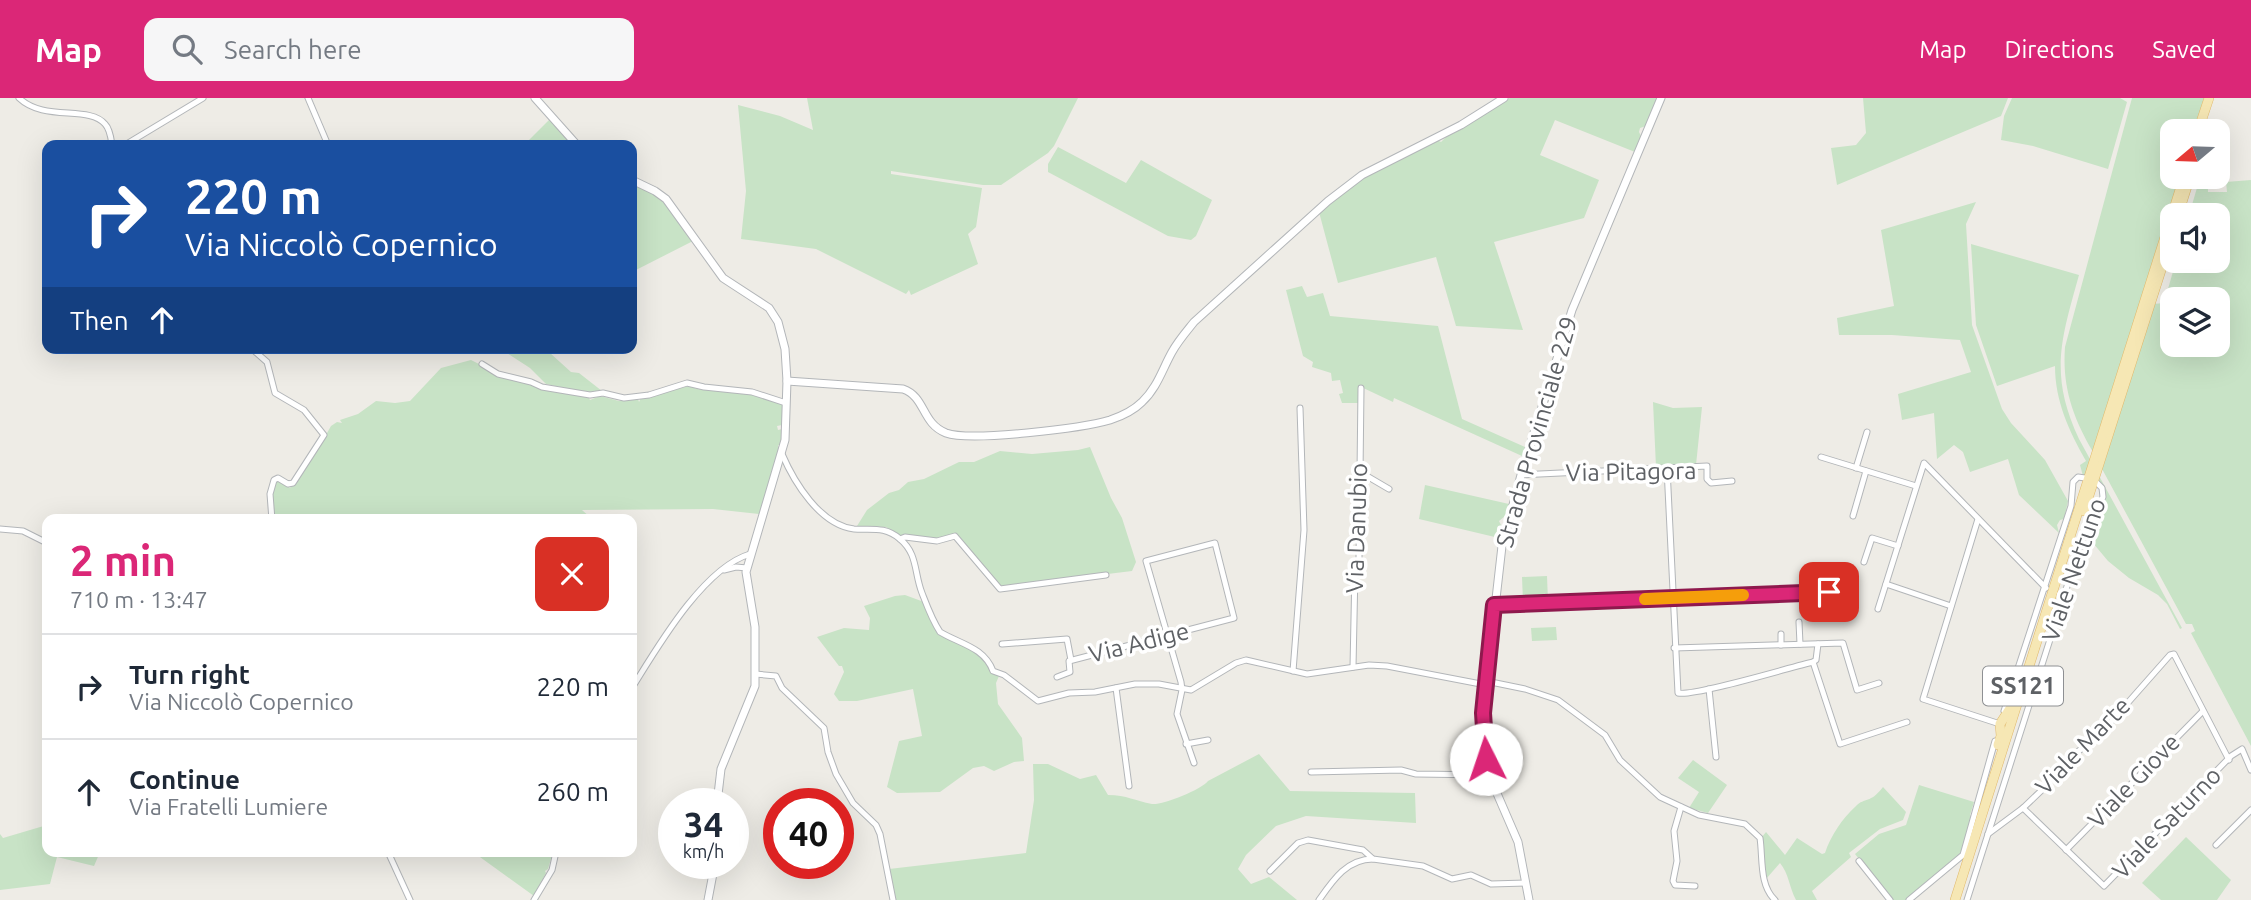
<!DOCTYPE html>
<meta charset="utf-8">
<style>
:root{--surface:#fff;--page:#f6f6f7;--text:#1f2937;--muted:#747a83;--line:#e0e1e3;--accent:#db2777}
body{margin:0;font-family:Ubuntu,sans-serif;background:var(--page);color:var(--text);height:100vh;display:flex;flex-direction:column;font-size:26px;white-space:nowrap}
*{box-sizing:border-box;margin:0}
p{font-size:23px;color:var(--muted)}
.icon{flex:none;width:38px;height:38px;fill:none;stroke:currentColor;stroke-width:2;stroke-linecap:round;stroke-linejoin:round}
.map{position:relative;flex:1;overflow:hidden}
.details{position:absolute;left:42px;top:416px;width:595px;height:343px;display:flex;flex-direction:column;background:var(--surface);border-radius:14px;box-shadow:0 7px 28px #0002}
.details>*{flex:none}
.guide{position:absolute;left:42px;top:42px;width:595px;height:214px;border-radius:14px;box-shadow:0 7px 28px #0002;background:#1a4fa0;color:#fff;overflow:hidden}
.needle{width:46px;rotate:251deg}
.buttons{position:absolute;left:2160px;top:21px;display:grid;gap:14px}
.buttons a{display:grid;place-items:center;width:70px;height:70px;border-radius:14px;background:var(--surface);box-shadow:0 7px 28px #0002;font-size:35px}
.speed{position:absolute;left:658px;top:690px;display:flex;gap:14px;font-size:35px;font-weight:700;text-align:center}
.speed>*{display:grid;place-content:center;width:91px;height:91px;border-radius:50%;background:var(--surface);box-shadow:0 7px 28px #0002;line-height:1}
.speed small{font-size:18px;font-weight:400}
.speed .limit{border:10px solid #d22;background:#fff;color:#111}
.pin{position:absolute;display:grid;place-items:center;width:60px;height:60px;color:#fff;margin:-30px;border-radius:14px;box-shadow:0 4px 10px #0006}
.me{position:absolute;width:77px;margin:-38px;rotate:356deg;stroke-linejoin:round;filter:drop-shadow(0 0 5px #0008)}
.turn{display:flex;align-items:center;gap:24px;height:147px;padding:0 28px;font-size:32px}
.turn .icon{width:91px;height:91px;stroke-width:2.5}
.turn b{display:block;font-size:49px;line-height:60px}
.then{display:flex;align-items:center;height:66px;padding:0 28px;background:#0003;gap:14px;font-size:26px}
.round{display:grid;place-items:center;flex:none;width:74px;height:74px;border-radius:14px;background:var(--page)}
.summary{display:flex;align-items:center;justify-content:space-between;height:119px;padding:0 28px}
h1{font-size:42px;font-weight:600;line-height:52px;color:var(--accent)}
ul{padding:0;list-style:none}
li{display:flex;align-items:center;gap:21px;height:105px;padding:0 28px;border-top:2px solid var(--line)}
li div{flex:1}
li b{display:block;font-size:26px}
li em{font-style:normal}
header{display:flex;align-items:center;gap:42px;box-sizing:border-box;height:98px;padding:0 35px;background:var(--accent);color:#fff}
header strong{font-size:33px}
nav{display:flex;gap:38px;margin-inline-start:auto;font-size:24px}
.search{width:490px;height:63px;background:var(--page);display:flex;align-items:center;gap:18px;box-sizing:border-box;padding:0 24px;border-radius:14px;color:var(--muted);font-size:26px}
.map>svg:first-child{display:block}
.green{fill:#c8e3c6;fill-rule:evenodd}
.lines{fill:none;stroke-linecap:round;stroke-linejoin:round}
.minor-casing{stroke:#b3b6b9;stroke-width:7}
.tertiary-casing{stroke:#b3b6b9;stroke-width:9}
.primary-casing{stroke:#e1b96c;stroke-width:10}
.minor{stroke:#fff;stroke-width:5}
.tertiary{stroke:#fff;stroke-width:7}
.primary{stroke:#f6e7b4;stroke-width:9}
.route-casing{stroke:#8e194d;stroke-width:18}
.route{stroke:#db2777;stroke-width:12}
.slow{stroke:#f59e0b;stroke-width:12}
.labels{text-anchor:middle;stroke-width:7;stroke-linejoin:round;paint-order:stroke}
.shield{fill:#fff;stroke:#8e9093;stroke-width:2}
.shield-label{font-size:23px;font-weight:bold;fill:#5e6165}
.street-label{font-size:24px;fill:#5e6165;stroke:#fff}
</style>
<header>
<strong>Map</strong>
<div class="search"><svg class="icon" aria-label="search" viewBox="0 0 24 24"><circle cx="10" cy="10" r="6"/><path d="M15 15l6 6"/></svg>Search here</div>
<nav><a>Map</a><a>Directions</a><a>Saved</a></nav>
</header>
<div class="map">
<svg width="2251" height="802" viewBox="0 0 2251 802">
<rect width="100%" height="100%" fill="#eeece6"/>
<!-- green -->
<g class="green">
<polygon points="807,0 1078,0 1054,48 1048,55 1001,87 983,87 891,73 891,76 982,90 976,129 968,136 978,166 911,197 909,192 906,196 816,151 741,141 746,93 738,7 780,18 813,32"/>
<polygon points="1510,0 1657,0 1646,28 1640,30 1639,34 1641,38 1635,54 1555,22 1540,57 1599,82 1584,120 1494,144 1523,232 1456,228 1436,159 1338,185 1319,114 1363,80 1437,42 1441,44 1447,38"/>
<polygon points="1863,0 2008,0 2001,18 1837,87 1831,50 1856,47 1866,35"/>
<polygon points="2012,0 2120,0 2127,4 2108,71 2033,48 2001,42 2004,18"/>
<path d="M2132 0H2206L2195 33H2172V79H2181L2093 354C2073 320 2062 289 2065 249Z"/>
<polygon points="549,22 573,47 524,47"/>
<polygon points="1058,49 1126,85 1141,62 1212,102 1196,138 1191,142 1168,138 1048,74 1048,66"/>
<path d="M2251 82V648L2191 535 2195 533 2192 526H2186L2101 369 2153 206 2164 205 2176 163H2217V117H2189L2199 83 2208 84V94H2227L2226 84ZM2172 201H2217V247H2172Z"/>
<path d="M632 84C667 101 671 113 693 143L632 174Z"/>
<polygon points="1976,104 1966,126 1972,227 2002,311 2011,325 2045,362 2068,403 2064,421 2060,422 2057,427 2059,435 2019,397 2008,361 1970,374 1963,354 1954,347 1937,361 1934,315 1902,322 1898,296 1971,274 1960,242 1892,237 1839,237 1837,220 1894,208 1881,132"/>
<path d="M1971 146 2079 177C2061 242 2049 277 2079 341L2182 530 2180 531 2167 506 2158 497 2129 480 2108 463 2088 439 2095 416 2105 396 2104 391 2083 378 2080 367 2086 363C2069 333 2055 303 2055 268L1997 288 1976 227Z"/>
<polygon points="1302,188 1307,199 1323,195 1330,218 1438,228 1462,321 1525,349 1522,358 1394,300 1393,304 1359,288 1358,305 1342,305 1339,296 1343,295 1340,282 1332,283 1331,275 1312,269 1313,264 1303,258 1286,192"/>
<polygon points="499,250 550,250 550,255 571,274 579,275 602,293 589,295 546,286 530,270"/>
<polygon points="471,262 485,269 489,273 589,300 590,302 600,298 619,303 638,301 639,304 641,300 689,288 697,291 750,296 782,306 782,327 777,328 778,332 782,331 781,347 778,347 779,352 759,416 713,411 582,412 591,420 589,422 273,422 271,396 275,383 279,382 290,390 315,356 331,328 337,324 342,325 340,322 358,316 376,303 395,305 410,303 441,270"/>
<polygon points="1653,304 1673,310 1702,309 1696,367 1656,369"/>
<polygon points="1090,349 1111,400 1122,420 1136,464 1132,473 1001,489 956,436 936,441 900,438 886,429 857,428 867,412 889,395 899,392 908,384 924,381 959,364 974,364 1000,353 1032,356 1078,352"/>
<polygon points="1425,387 1509,406 1505,418 1499,423 1502,429 1499,440 1419,421"/>
<polygon points="1547,478 1548,503 1523,504 1522,479"/>
<polygon points="905,497 924,504 938,534 973,551 999,578 996,585 998,606 1022,640 1024,663 1014,664 994,673 984,668 973,670 940,694 897,695 887,689 899,643 922,638 913,591 857,603 839,603 834,596 844,574 842,568 839,568 817,539 844,530 869,532 870,520 864,508 895,498"/>
<polygon points="1556,529 1557,542 1532,543 1531,530"/>
<path d="M1259 656 1290 693 1415 695 1416 725 1306 718 1276 728 1246 757 1238 771 1251 786 1269 779 1297 802H895L889 771 1026 755 1034 702 1033 666H1048L1080 681 1096 677 1108 697C1127 697 1135 703 1152 706 1163 707 1201 692 1208 683Z"/>
<polygon points="1693,662 1727,687 1708,715 1689,710 1699,694 1678,680"/>
<polygon points="1919,687 1974,704 1970,717 1972,719 1965,746 1960,758 1906,802 1893,802 1855,756 1879,736 1906,727"/>
<path d="M1883 689 1906 714 1903 722 1880 731 1849 755 1851 759 1812 793 1817 802H1796C1789 789 1789 776 1780 765L1766 781 1762 739 1766 734 1785 757 1797 740 1822 756 1825 755C1831 737 1842 721 1856 708 1865 699 1870 706 1883 689Z"/>
<polygon points="47,727 47,754 100,754 94,768 57,759 50,786 0,792 0,736 3,740"/>
<polygon points="2186,739 2231,782 2217,802 2161,802 2142,785"/>
<polygon points="473,754 553,754 548,771 545,773 546,775 534,798"/>
</g>
<g class="lines">
<defs>
<g id="minor">
<path d="M19 0C44 24 89 7 105 26 110 31 111 40 112 47"/>
<polyline points="308,0 328,47"/>
<polyline points="125,47 203,0"/>
<polyline points="251,250 267,264 275,295 304,312 324,337 293,385 288,386 278,380 274,382 270,396 272,422"/>
<polyline points="482,266 498,276 531,284 542,289 590,297 603,295 624,300 649,297 687,285 704,289 752,294 786,305"/>
<path d="M782 356C794 384 820 427 854 431 872 432 885 428 900 441 918 456 914 475 922 495 927 508 932 522 940 534 960 546 984 549 993 573L1004 577 1038 603 1069 595 1095 594 1135 586H1159L1191 592 1236 565 1246 562 1307 576 1369 567 1387 568 1486 587"/>
<polyline points="1821,359 1916,388"/>
<path d="M1667 370 1678 595C1693 599 1791 569 1813 564L1816 562 1818 546"/>
<polyline points="1856,370 1867,334"/>
<polyline points="1360,374 1389,391"/>
<polyline points="1521,377 1707,368 1707,381 1711,385 1732,383"/>
<polyline points="1853,418 1866,373"/>
<polyline points="1978,421 1923,601 2000,626"/>
<polyline points="0,431 23,433 47,445"/>
<polyline points="900,441 905,439 937,443 955,438 1000,491 1106,477"/>
<polyline points="1864,464 1872,440 1898,448"/>
<polyline points="724,472 736,469 747,470"/>
<polyline points="1886,486 1951,508"/>
<polyline points="1494,507 1829,494"/>
<polyline points="1878,511 1924,365 2046,490"/>
<polyline points="1799,524 1800,546"/>
<polyline points="1781,536 1781,547"/>
<polyline points="1002,546 1067,541 1071,562"/>
<polyline points="1674,550 1843,545 1857,592 1879,585"/>
<polyline points="1813,564 1840,646 1907,624"/>
<polyline points="1353,569 1355,472 1359,460 1361,290"/>
<polyline points="1293,573 1304,432 1300,310"/>
<polyline points="755,576 776,578 782,590 824,630 828,654 836,676 853,705 876,727 880,736 893,802"/>
<polyline points="1057,579 1070,574 1069,563 1234,520 1215,445 1146,463 1181,584 1182,592 1177,616 1194,665"/>
<path d="M1486 583 1525 591 1558 602 1605 637 1620 662 1660 699 1699 717 1745 726 1760 740C1763 760 1759 787 1775 802"/>
<path d="M632 590C657 550 703 470 750 456"/>
<polyline points="1116,590 1129,688"/>
<polyline points="1709,591 1716,659"/>
<polyline points="2004,613 2071,408 2073,384 2078,379 2085,380"/>
<polyline points="1186,646 1208,642"/>
<polyline points="1311,674 1401,672 1416,676 1489,677"/>
<polyline points="1681,709 1674,733 1677,763 1673,783 1675,787 1695,788"/>
<polyline points="2023,710 2104,788 2231,658 2242,651 2251,672"/>
<polyline points="1988,736 2023,710 2043,691 2053,674 2102,634 2170,557 2174,556 2229,662"/>
<polyline points="2216,747 2251,712"/>
<polyline points="2066,752 2203,613"/>
<polyline points="388,754 410,802"/>
<polyline points="1859,763 1890,802"/>
<polyline points="1270,773 1298,745 1308,742 1363,752 1373,761 1423,768 1452,781 1471,777 1491,786 1526,785"/>
<polyline points="534,802 552,772 556,754"/>
<path d="M1319 802C1333 782 1347 761 1373 761"/>
<polyline points="1909,802 1963,757 1995,643"/>
<polyline points="1967,802 2083,438 2103,399 2102,390 2096,384"/>
</g>
<g id="tertiary">
<polyline points="535,0 577,47"/>
<polyline points="632,82 655,93 666,101 723,180 769,210 778,224 785,251 787,283 785,342 746,474 755,529 755,588 721,671 717,705"/>
<path d="M787 283 903 291C926 299 921 325 946 335 971 344 1083 330 1110 322 1122 318 1133 313 1142 304 1157 290 1162 272 1172 254 1178 243 1186 234 1194 224L1328 103 1362 77 1461 27 1504 0"/>
<polyline points="708,802 715,765"/>
<polyline points="1529,802 1518,744 1489,677 1486,661 1483,615 1502,448 1521,377 1572,212 1661,0"/>
</g>
<g id="primary">
<polyline points="2198,33 2209,0"/>
<polyline points="2178,117 2190,79"/>
<polyline points="2084,413 2172,138"/>
<polyline points="1998,647 2001,638 2000,626 2011,609"/>
<polyline points="1955,802 2184,79"/>
</g>
</defs>
<!-- minor casing -->
<use href="#minor" class="minor-casing"/>
<!-- tertiary casing -->
<use href="#tertiary" class="tertiary-casing"/>
<!-- primary casing -->
<use href="#primary" class="primary-casing"/>
<!-- minor -->
<use href="#minor" class="minor"/>
<!-- tertiary -->
<use href="#tertiary" class="tertiary"/>
<!-- primary -->
<use href="#primary" class="primary"/>
</g>
<g class="lines">
<defs>
<polyline id="route" points="1486,661 1483,615 1494,507 1829,494"/>
</defs>
<!-- route casing -->
<use href="#route" class="route-casing"/>
<!-- route -->
<use href="#route" class="route"/>
<!-- slow -->
<polyline class="slow" points="1645,501 1743,497"/>
</g>
<g class="labels">
<!-- shield labels -->
<rect class="shield" x="1983" y="568.5" width="80" height="39" rx="5"/>
<g class="shield-label">
<text x="2023" y="596">SS121</text>
</g>
<!-- street labels -->
<g class="street-label">
<text transform="translate(1537 334) rotate(-74)" y="8">Strada Provinciale 229</text>
<text transform="translate(1631 374) rotate(-1)" y="8">Via Pitagora</text>
<text transform="translate(1357 430) rotate(-88)" y="8">Via Danubio</text>
<text transform="translate(2074 472) rotate(-71)" y="8">Viale Nettuno</text>
<text transform="translate(1139 545) rotate(-14)" y="8">Via Adige</text>
<text transform="translate(2083 648) rotate(-46)" y="8">Viale Marte</text>
<text transform="translate(2134 683) rotate(-46)" y="8">Viale Giove</text>
<text transform="translate(2167 725) rotate(-46)" y="8">Viale Saturno</text>
</g>
</g>
</svg>
<div class="buttons">
<a><svg class="needle" viewBox="-14 -14 28 28"><path d="M0-13l5 13h-10z" fill="#e53935"/><path d="M0 13l5-13h-10z" fill="#747a83"/></svg></a>
<a><svg class="icon" aria-label="sound" viewBox="0 0 24 24"><path d="M4 9h4l5-4v14l-5-4H4zM17 9q2 3 0 6"/></svg></a>
<a><svg class="icon" aria-label="layers" viewBox="0 0 24 24"><path d="M12 4l9 5-9 5-9-5zM3 14l9 5 9-5"/></svg></a>
</div>
<div class="speed"><div>34<small>km/h</small></div><div class="limit">40</div></div>
<div class="pin" style="left:1829px;top:494px;background:#d93025"><svg class="icon" aria-label="arrive" viewBox="0 0 24 24"><path d="M6 21V4h12l-3 4 3 4H6"/></svg></div>
<svg class="me" style="left:1486px;top:661px" viewBox="-20 -20 40 40"><circle r="19" fill="#fff"/><path d="M0-13L10 11 0 6-10 11z" fill="#db2777"/></svg>
<div class="guide">
<div class="turn"><svg class="icon" aria-label="right" viewBox="0 0 24 24"><path d="M7 20v-9h11M14 6l5 5-5 5"/></svg><div><b>220 m</b>Via Niccolò Copernico</div></div>
<div class="then">Then<svg class="icon" aria-label="ahead" viewBox="0 0 24 24"><path d="M12 20V5M6 11l6-6 6 6"/></svg></div>
</div>
<section class="details">
<div class="summary"><div><h1>2 min</h1><p>710 m · 13:47</p></div><a class="round" style="background:#d93025;color:#fff"><svg class="icon" aria-label="close" viewBox="0 0 24 24"><path d="M6 6l12 12M18 6L6 18"/></svg></a></div>
<ul>
<li><svg class="icon" aria-label="right" viewBox="0 0 24 24"><path d="M7 20v-9h11M14 6l5 5-5 5"/></svg><div><b>Turn right</b><p>Via Niccolò Copernico</p></div><em>220 m</em></li>
<li><svg class="icon" aria-label="ahead" viewBox="0 0 24 24"><path d="M12 20V5M6 11l6-6 6 6"/></svg><div><b>Continue</b><p>Via Fratelli Lumiere</p></div><em>260 m</em></li>
</ul>
</section>
</div>
